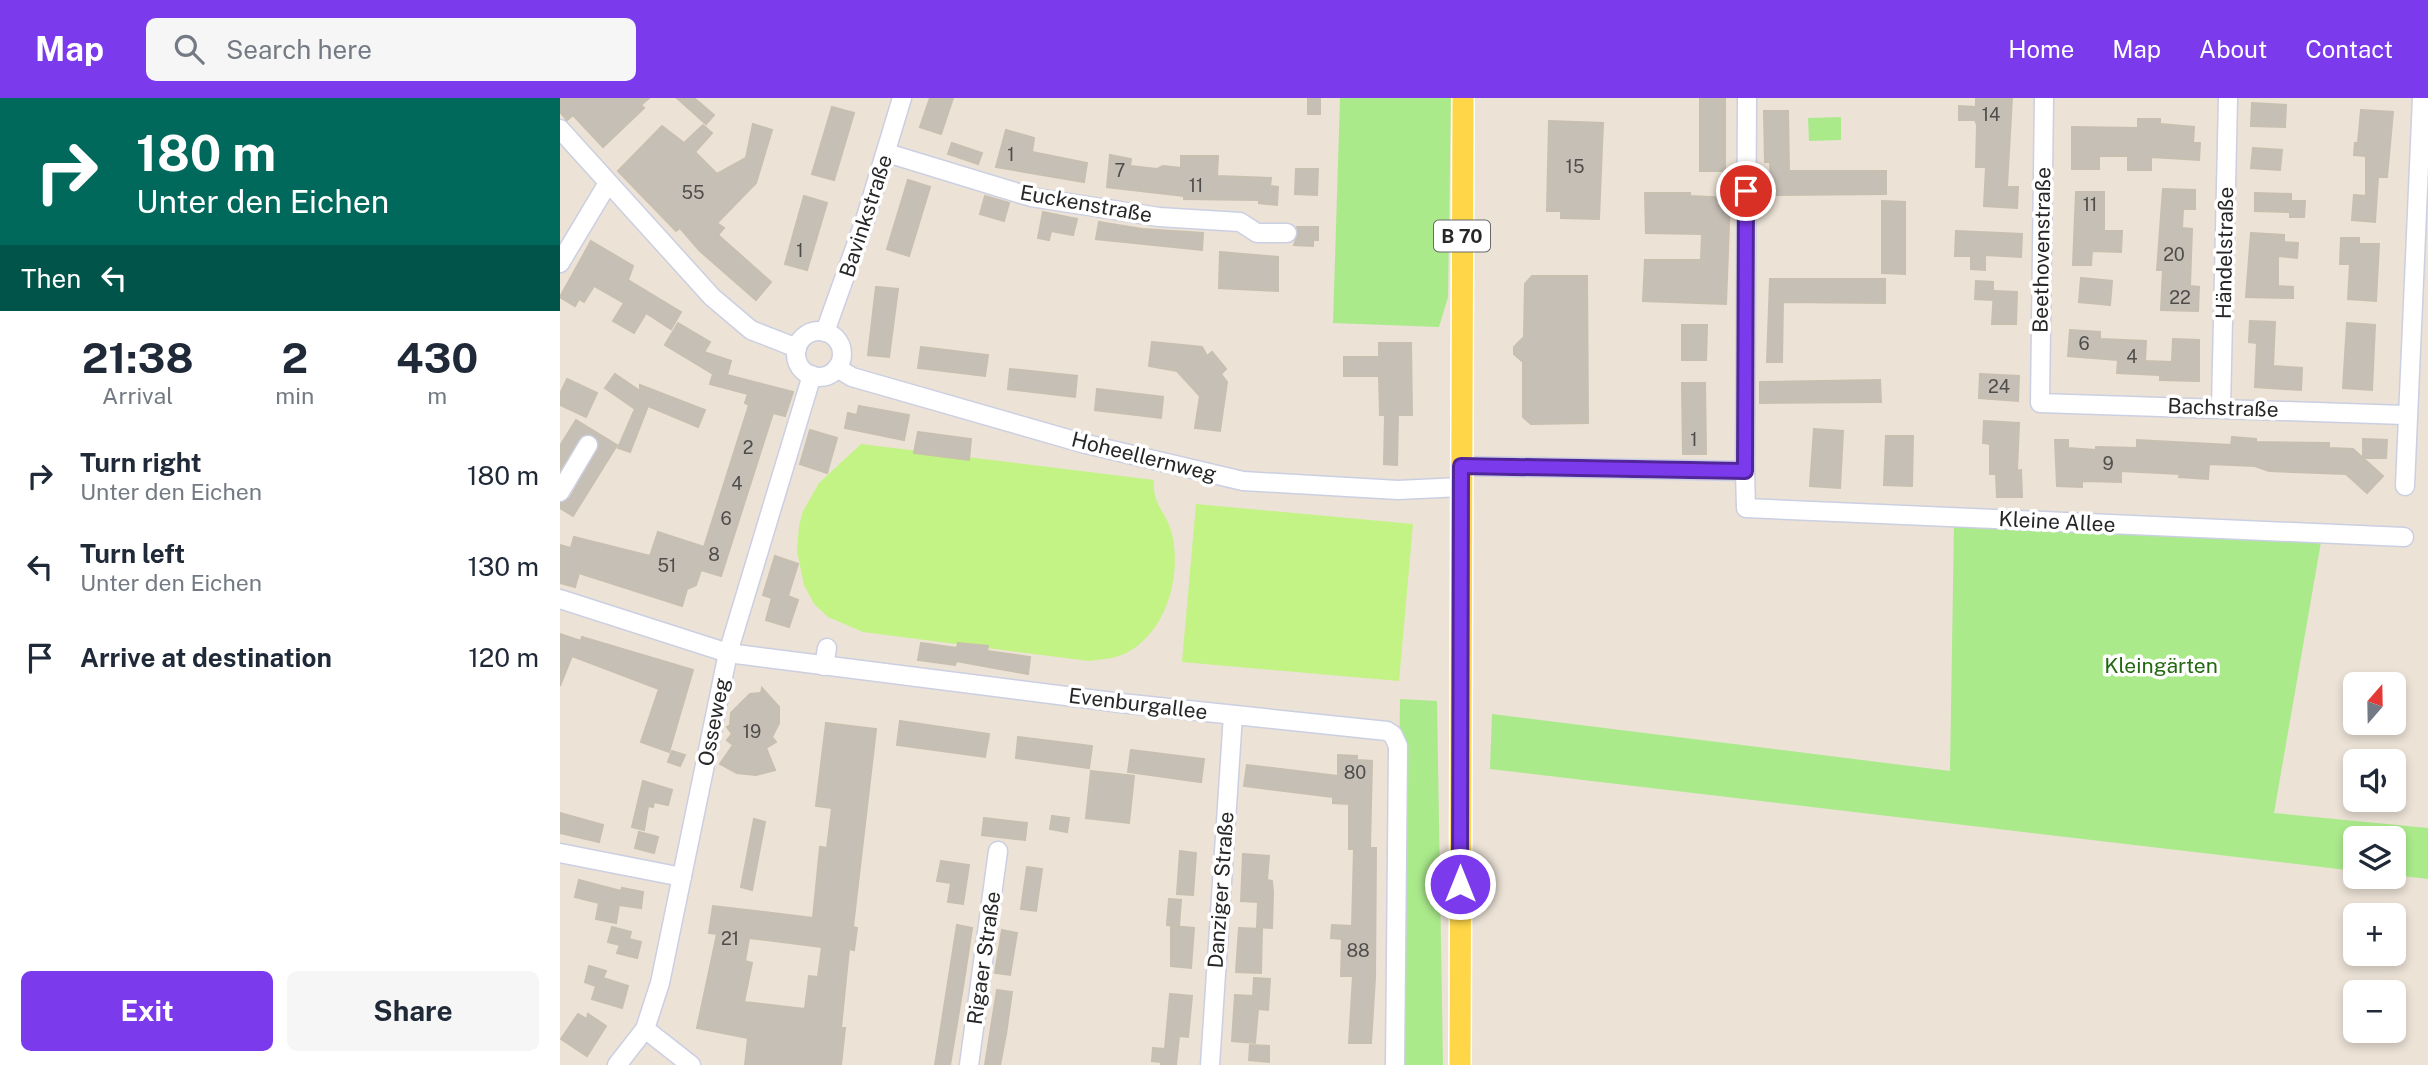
<!DOCTYPE html>
<meta charset="utf-8">
<style>
:root{--surface:#fff;--page:#f6f6f7;--text:#1f2937;--muted:#747a83;--accent:#7c3aed}
body{margin:0;font-family:"Public Sans",sans-serif;background:var(--page);color:var(--text);height:100vh;display:flex;flex-direction:column;font-size:26px;white-space:nowrap}
*{box-sizing:border-box;margin:0}
p{font-size:23px;color:var(--muted)}
.icon{flex:none;width:38px;height:38px;fill:none;stroke:currentColor;stroke-width:2;stroke-linecap:round;stroke-linejoin:round}
.map{position:relative;flex:1;overflow:hidden}
.panel{display:flex;flex-direction:column;background:var(--surface);width:560px}
.panel>*{flex:none}
.hud{background:#00695c;color:#fff;overflow:hidden}
.needle{width:46px;rotate:20deg}
.tools{position:absolute;left:1783px;top:574px;display:grid;gap:14px}
.tools a{display:grid;place-items:center;width:63px;height:63px;border-radius:10px;background:var(--surface);box-shadow:0 4px 10px #0003;font-size:35px}
.pin{position:absolute;display:grid;place-items:center;width:60px;height:60px;color:#fff;margin:-30px;border:4px solid #fff;border-radius:50%;box-shadow:0 2px 7px #0007}
.me{position:absolute;width:77px;margin:-38px;rotate:0deg;stroke-linejoin:round;filter:drop-shadow(0 0 5px #0008)}
.turn{display:flex;align-items:center;gap:24px;height:147px;padding:0 21px;font-size:32px}
.turn .icon{width:91px;height:91px;stroke-width:2.5}
.turn b{display:block;font-size:49px;line-height:60px}
.then{display:flex;align-items:center;height:66px;padding:0 21px;background:#0003;gap:14px;font-size:26px}
.eta{display:flex;justify-content:space-evenly;align-items:center;height:119px;text-align:center}
.eta b{font-size:42px;font-weight:700;line-height:49px}
.button{display:flex;gap:14px;margin-top:auto;padding:14px 21px}
.button a{flex:1;height:80px;border-radius:10px;background:var(--accent);color:#fff;font-size:28px;font-weight:700;line-height:80px;text-align:center}
.button a+a{background:var(--page);color:var(--text)}
ul{padding:0;list-style:none}
li{display:flex;align-items:center;gap:21px;height:91px;padding:0 21px}
li div{flex:1}
li b{display:block;font-size:26px}
li em{font-style:normal}
header{display:flex;align-items:center;gap:42px;box-sizing:border-box;height:98px;padding:0 35px;background:var(--accent);color:#fff}
header strong{font-size:33px}
nav{display:flex;gap:38px;margin-inline-start:auto;font-size:24px}
.search{width:490px;height:63px;background:var(--page);display:flex;align-items:center;gap:18px;box-sizing:border-box;padding:0 24px;border-radius:10px;color:var(--muted);font-size:26px}
main{display:flex;flex:1;min-height:0}
.map>svg:first-child{display:block}
.green{fill:#aaea8b}
.pitch{fill:#c3f385}
.building{fill:#c6bfb6;stroke:#c7bfb0;stroke-width:2;fill-rule:evenodd}
.lines{fill:none;stroke-linecap:round;stroke-linejoin:round}
.minor-casing{stroke:#cbcfe2;stroke-width:21}
.major-casing{stroke:#fff;stroke-width:24}
.minor{stroke:#fff;stroke-width:18}
.major{stroke:#ffd647;stroke-width:21}
.route-casing{stroke:#51269a;stroke-width:18}
.route{stroke:#7c3aed;stroke-width:12}
.labels{text-anchor:middle;stroke-width:7;stroke-linejoin:round;paint-order:stroke}
.number-label{font-size:18px;fill:#4f4d4b}
.shield{fill:#fff;stroke:#686868;stroke-width:2}
.shield-label{font-size:19px;font-weight:bold;fill:#272727}
.street-label{font-size:21px;fill:#272727;stroke:#fff}
.park-label{font-size:21px;fill:#236911;stroke:#fff}
</style>
<header>
<strong>Map</strong>
<div class="search"><svg class="icon" aria-label="search" viewBox="0 0 24 24"><circle cx="10" cy="10" r="6"/><path d="M15 15l6 6"/></svg>Search here</div>
<nav><a>Home</a><a>Map</a><a>About</a><a>Contact</a></nav>
</header>
<main>
<section class="panel">
<div class="hud">
<div class="turn"><svg class="icon" aria-label="right" viewBox="0 0 24 24"><path d="M7 20v-9h11M14 6l5 5-5 5"/></svg><div><b>180 m</b>Unter den Eichen</div></div>
<div class="then">Then<svg class="icon" aria-label="left" viewBox="0 0 24 24"><path d="M17 20v-9H6M10 6l-5 5 5 5"/></svg></div>
</div>
<div class="eta">
<div><b>21:38</b><p>Arrival</p></div>
<div><b>2</b><p>min</p></div>
<div><b>430</b><p>m</p></div>
</div>
<ul>
<li><svg class="icon" aria-label="right" viewBox="0 0 24 24"><path d="M7 20v-9h11M14 6l5 5-5 5"/></svg><div><b>Turn right</b><p>Unter den Eichen</p></div><em>180 m</em></li>
<li><svg class="icon" aria-label="left" viewBox="0 0 24 24"><path d="M17 20v-9H6M10 6l-5 5 5 5"/></svg><div><b>Turn left</b><p>Unter den Eichen</p></div><em>130 m</em></li>
<li><svg class="icon" aria-label="arrive" viewBox="0 0 24 24"><path d="M6 21V4h12l-3 4 3 4H6"/></svg><div><b>Arrive at destination</b></div><em>120 m</em></li>
</ul>
<div class="button"><a>Exit</a><a>Share</a></div>
</section>
<div class="map">
<svg width="1868" height="967" viewBox="0 0 1868 967">
<rect width="100%" height="100%" fill="#ece2d6"/>
<!-- green -->
<g class="green">
<polygon points="780,0 891,0 888,199 879,229 773,225"/>
<polygon points="1281,19 1281,42 1249,43 1248,20"/>
<polygon points="1394,426 1761,444 1714,715 1868,730 1868,781 1834,777 1834,740 1796,740 1795,773 930,671 932,616 1390,673"/>
<polygon points="840,601 877,603 883,967 835,967"/>
</g>
<!-- pitch -->
<g class="pitch">
<path d="M301 346 594 382C592 408 606 412 612 436 622 478 606 535 566 555 554 561 542 561 529 563L303 534 268 519 254 506 244 487 237 453 239 428 243 413 259 385Z"/>
<polygon points="636,406 853,426 839,583 622,564"/>
</g>
<!-- building -->
<g class="building">
<polygon points="0,0 89,0 81,7 84,10 43,49 13,17 7,22 0,14"/>
<polygon points="117,0 134,0 154,17 146,26"/>
<polygon points="370,0 393,0 381,36 360,29"/>
<rect x="748" y="0" width="12" height="16"/>
<rect x="1140" y="0" width="25" height="73"/>
<polygon points="1416,0 1452,0 1447,89 1458,89 1457,110 1424,108 1426,69 1416,69 1417,27 1415,22 1399,22 1399,8 1416,9"/>
<polygon points="1692,5 1726,7 1725,29 1691,28"/>
<polygon points="272,9 294,15 274,82 252,76"/>
<polygon points="1801,12 1833,14 1827,79 1818,79 1815,124 1792,122 1794,97 1806,98 1806,58 1794,57 1795,45 1798,45"/>
<polygon points="1204,13 1228,13 1229,73 1326,73 1326,96 1211,97 1210,64 1205,64"/>
<polygon points="1578,21 1600,21 1600,26 1634,29 1633,45 1640,45 1639,62 1591,59 1591,72 1568,72 1568,58 1539,58 1539,71 1512,71 1512,29 1578,30"/>
<polygon points="989,23 1043,25 1039,121 1001,120 1001,113 987,113"/>
<polygon points="193,26 212,32 196,85 157,125 164,130 158,137 211,184 196,202 140,153 120,130 116,133 58,73 102,28 124,45 143,27 152,35 135,54 157,76 186,60"/>
<polygon points="446,32 474,40 472,54 527,65 524,84 436,69"/>
<polygon points="392,45 422,55 418,66 388,56"/>
<polygon points="1693,50 1722,52 1720,72 1691,70"/>
<polygon points="550,57 571,61 570,68 597,71 603,68 621,70 621,58 658,58 657,78 711,80 710,88 718,89 717,107 699,105 699,102 624,101 624,98 547,89"/>
<polygon points="736,71 758,71 757,97 735,96"/>
<polygon points="348,82 370,89 349,158 327,151"/>
<polygon points="1603,91 1635,92 1635,111 1623,111 1622,130 1632,131 1630,188 1639,189 1638,213 1601,212 1603,172 1597,172"/>
<polygon points="1516,94 1544,94 1544,133 1562,133 1561,154 1532,153 1531,167 1513,167"/>
<polygon points="1085,95 1130,95 1130,98 1170,100 1166,206 1083,203 1085,162 1141,162 1142,136 1086,135"/>
<polygon points="1695,95 1731,96 1731,103 1745,103 1744,119 1730,119 1730,114 1695,113"/>
<polygon points="244,98 267,105 247,172 225,166"/>
<polygon points="425,98 449,105 444,123 420,116"/>
<polygon points="1322,103 1345,104 1345,176 1322,175"/>
<polygon points="483,114 517,121 513,137 491,133 489,142 478,140"/>
<polygon points="539,124 582,131 643,135 642,152 536,141"/>
<polygon points="737,129 758,129 758,142 753,142 753,148 734,147 738,136"/>
<polygon points="1396,133 1462,136 1461,159 1425,157 1425,172 1411,171 1411,158 1395,158"/>
<polygon points="1691,135 1724,137 1724,144 1738,145 1737,160 1718,158 1718,188 1733,189 1733,200 1686,199"/>
<polygon points="1781,140 1799,140 1799,146 1819,146 1816,203 1788,201 1790,166 1780,166"/>
<polygon points="31,143 73,168 68,182 121,214 111,231 86,215 74,235 53,223 64,205 34,188 24,204 19,201 15,208 0,199"/>
<polygon points="660,154 718,159 718,193 659,190"/>
<polygon points="972,178 1027,178 1028,325 971,326 963,319 963,264 954,256 954,249 964,239 965,186"/>
<polygon points="1521,180 1552,183 1550,207 1519,204"/>
<polygon points="1210,181 1325,181 1325,205 1223,204 1222,264 1207,264"/>
<polygon points="1416,183 1433,184 1433,202 1415,201"/>
<polygon points="316,189 338,191 329,259 308,257"/>
<polygon points="1434,193 1457,194 1456,226 1432,226"/>
<polygon points="1690,223 1715,224 1713,268 1742,270 1741,292 1695,289 1697,245 1689,244"/>
<polygon points="118,225 150,244 144,254 171,263 167,277 233,294 225,318 213,315 161,478 141,472 136,487 127,491 122,508 19,475 15,489 0,485 0,447 11,450 14,439 90,458 98,434 144,449 189,307 185,305 188,296 150,286 153,276 105,247"/>
<polygon points="1787,225 1815,227 1812,292 1783,290"/>
<polygon points="1122,227 1147,227 1146,262 1122,262"/>
<polygon points="1510,232 1540,234 1540,241 1586,243 1585,263 1612,264 1613,241 1639,242 1639,283 1600,282 1600,277 1557,275 1558,262 1508,258"/>
<polygon points="592,244 642,249 647,258 652,254 666,271 661,276 667,284 660,333 635,330 640,298 617,273 589,268"/>
<polygon points="819,245 851,245 852,317 838,317 837,367 824,366 825,317 820,317 819,278 784,278 784,259 819,259"/>
<polygon points="361,249 428,257 425,278 358,270"/>
<polygon points="450,271 517,278 515,299 448,291"/>
<polygon points="55,276 80,293 80,287 145,312 138,329 88,308 70,354 58,350 75,311 45,290"/>
<polygon points="1420,276 1459,278 1458,303 1419,300"/>
<polygon points="7,281 37,295 26,319 0,307 0,296"/>
<polygon points="1320,282 1321,304 1200,305 1200,284"/>
<polygon points="1122,285 1145,285 1146,356 1123,356"/>
<polygon points="537,291 603,299 601,320 535,312"/>
<polygon points="299,308 349,317 344,342 285,330 288,315 297,317"/>
<polygon points="16,322 57,347 13,418 0,410 0,405 10,400 39,348 34,338 22,337 0,372 0,348"/>
<polygon points="1424,323 1459,325 1457,373 1461,372 1462,399 1437,399 1436,376 1430,376 1430,346 1423,345"/>
<polygon points="1254,331 1283,333 1280,390 1250,388"/>
<polygon points="250,332 277,340 267,375 240,366"/>
<polygon points="358,334 411,341 409,362 354,355"/>
<polygon points="1326,338 1353,338 1352,388 1324,387"/>
<polygon points="1672,339 1696,341 1696,344 1769,345 1769,350 1793,351 1823,378 1807,395 1786,376 1709,373 1695,368 1649,366 1648,381 1619,379 1620,376 1561,373 1561,384 1522,383 1522,389 1497,388 1495,342 1508,342 1508,350 1536,352 1536,349 1577,350 1577,342 1671,347"/>
<polygon points="1803,341 1827,342 1826,360 1803,360"/>
<polygon points="215,458 238,466 228,498 238,502 229,529 206,522 212,500 203,497"/>
<polygon points="0,536 21,543 22,539 133,572 109,654 81,644 99,591 12,558 0,588"/>
<polygon points="361,545 397,550 398,545 428,548 427,553 470,559 468,576 396,563 395,567 358,562"/>
<polygon points="202,590 219,609 219,625 212,639 216,644 206,650 215,672 196,677 177,675 160,666 173,647 167,642 172,636 167,629 170,627 171,615 190,596 201,595"/>
<polygon points="340,623 429,636 425,659 337,647"/>
<path d="M266 625 316 631 293 829 297 830 294 852 289 851 281 930H285L281 967H185L188 940 137 930 157 836 149 835 153 808 253 820 260 749 267 750 272 710 256 708ZM189 840 262 849 258 879 249 878 245 911 184 904 192 865 185 863Z"/>
<polygon points="458,639 532,648 529,670 456,660"/>
<polygon points="571,652 644,661 641,684 568,674"/>
<polygon points="112,653 125,657 120,668 108,664"/>
<polygon points="778,657 797,658 797,662 812,663 810,750 816,750 815,880 811,945 789,945 793,878 781,878 782,841 771,840 772,827 792,828 794,751 789,751 789,706 773,705 773,699 684,688 687,667 778,678"/>
<polygon points="531,673 574,678 569,725 526,720"/>
<polygon points="83,683 112,692 108,707 94,704 93,709 88,708 84,732 72,729"/>
<polygon points="0,715 43,727 39,744 0,735"/>
<polygon points="492,718 509,720 507,734 490,731"/>
<polygon points="424,720 467,725 465,742 422,737"/>
<polygon points="194,721 205,724 192,792 181,789"/>
<polygon points="79,734 98,739 94,755 75,750"/>
<polygon points="620,753 636,755 633,797 617,796"/>
<polygon points="683,756 709,758 707,782 712,783 713,794 712,830 697,829 698,804 681,803"/>
<polygon points="381,763 409,767 403,806 388,804 391,785 377,783"/>
<polygon points="467,769 482,771 476,813 461,811"/>
<polygon points="19,782 61,793 62,790 83,794 81,810 59,807 56,825 36,821 39,805 15,799"/>
<polygon points="609,801 621,802 619,828 607,827"/>
<polygon points="397,827 412,830 403,889 390,967 375,967"/>
<polygon points="611,828 634,830 631,870 611,868"/>
<polygon points="52,829 71,834 69,841 81,844 77,860 57,855 60,847 48,844"/>
<polygon points="679,830 702,831 701,875 676,874"/>
<polygon points="442,832 457,835 450,877 435,875"/>
<polygon points="29,868 46,873 43,880 68,888 62,910 32,901 36,888 25,884"/>
<polygon points="694,880 710,881 708,912 698,911 695,945 672,943 675,897 693,898"/>
<polygon points="437,892 452,894 446,936 440,967 425,967"/>
<polygon points="610,896 632,898 628,939 619,938 616,967 601,967 601,964 592,963 593,950 605,951"/>
<polygon points="18,916 27,921 28,916 46,928 27,958 1,941"/>
<polygon points="690,947 709,948 709,964 689,962"/>
</g>
<g class="lines">
<defs>
<g id="minor">
<polyline points="1484,0 1480,305 1845,317"/>
<polyline points="0,31 152,199 191,232 237,250"/>
<polyline points="327,55 471,99 599,119 680,124 697,135 727,135"/>
<polyline points="0,165 48,85"/>
<circle cx="259" cy="256" r="23"/>
<polyline points="265,234 305,122 342,0"/>
<polyline points="277,270 292,279 522,345 683,383 838,392 901,389"/>
<polyline points="1661,310 1668,0"/>
<polyline points="901,368 1185,373 1187,0"/>
<polyline points="1185,373 1186,410 1844,439"/>
<polyline points="1845,388 1862,0"/>
<polyline points="0,394 28,347"/>
<polyline points="0,501 168,555 561,605 827,633 833,637 838,648 835,967"/>
<polyline points="264,568 267,550"/>
<polyline points="0,755 122,779"/>
<polyline points="85,931 131,967"/>
<polyline points="57,967 85,931 100,885 168,555 252,277"/>
<polyline points="409,967 438,753"/>
<polyline points="650,967 673,617"/>
</g>
<polyline id="major" points="900,967 903,0"/>
</defs>
<!-- minor casing -->
<use href="#minor" class="minor-casing"/>
<!-- major casing -->
<use href="#major" class="major-casing"/>
<!-- minor -->
<use href="#minor" class="minor"/>
<!-- major -->
<use href="#major" class="major"/>
</g>
<g class="lines">
<defs>
<polyline id="route" points="900,786 901,368 1185,373 1186,93"/>
</defs>
<!-- route casing -->
<use href="#route" class="route-casing"/>
<!-- route -->
<use href="#route" class="route"/>
</g>
<g class="labels">
<!-- number labels -->
<g class="number-label">
<text x="1431" y="23">14</text>
<text x="451" y="63">1</text>
<text x="1015" y="75">15</text>
<text x="560" y="79">7</text>
<text x="636" y="94">11</text>
<text x="133" y="101">55</text>
<text x="1530" y="113">11</text>
<text x="240" y="159">1</text>
<text x="1614" y="163">20</text>
<text x="1620" y="206">22</text>
<text x="1524" y="252">6</text>
<text x="1572" y="265">4</text>
<text x="1439" y="295">24</text>
<text x="1134" y="348">1</text>
<text x="188" y="356">2</text>
<text x="1548" y="372">9</text>
<text x="177" y="392">4</text>
<text x="166" y="427">6</text>
<text x="154" y="463">8</text>
<text x="107" y="474">51</text>
<text x="192" y="640">19</text>
<text x="795" y="681">80</text>
<text x="170" y="847">21</text>
<text x="798" y="859">88</text>
</g>
<!-- shield labels -->
<rect class="shield" x="874" y="122.5" width="56" height="31" rx="5"/>
<g class="shield-label">
<text x="902" y="145">B 70</text>
</g>
<!-- street labels -->
<g class="street-label">
<text transform="translate(526 106) rotate(10)" y="7">Euckenstraße</text>
<text transform="translate(306 118) rotate(-72)" y="7">Bavinkstraße</text>
<text transform="translate(1482 152) rotate(-89)" y="7">Beethovenstraße</text>
<text transform="translate(1665 155) rotate(-89)" y="7">Händelstraße</text>
<text transform="translate(1663 310) rotate(2)" y="7">Bachstraße</text>
<text transform="translate(584 359) rotate(14)" y="7">Hoheellernweg</text>
<text transform="translate(1497 424) rotate(3)" y="7">Kleine Allee</text>
<text transform="translate(578 606) rotate(7)" y="7">Evenburgallee</text>
<text transform="translate(154 624) rotate(-79)" y="7">Osseweg</text>
<text transform="translate(661 792) rotate(-86)" y="7">Danziger Straße</text>
<text transform="translate(424 860) rotate(-82)" y="7">Rigaer Straße</text>
</g>
<!-- park labels -->
<g class="park-label">
<text x="1601" y="575">Kleingärten</text>
</g>
</g>
</svg>
<div class="tools">
<a><svg class="needle" viewBox="-14 -14 28 28"><path d="M0-13l5 13h-10z" fill="#e53935"/><path d="M0 13l5-13h-10z" fill="#747a83"/></svg></a>
<a><svg class="icon" aria-label="sound" viewBox="0 0 24 24"><path d="M4 9h4l5-4v14l-5-4H4zM17 9q2 3 0 6"/></svg></a>
<a><svg class="icon" aria-label="layers" viewBox="0 0 24 24"><path d="M12 4l9 5-9 5-9-5zM3 14l9 5 9-5"/></svg></a>
<a>+</a>
<a>−</a>
</div>
<div class="pin" style="left:1186px;top:93px;background:#d93025"><svg class="icon" aria-label="arrive" viewBox="0 0 24 24"><path d="M6 21V4h12l-3 4 3 4H6"/></svg></div>
<svg class="me" style="left:900px;top:786px" viewBox="-20 -20 40 40"><circle r="17" fill="#7c3aed" stroke="#fff" stroke-width="3"/><path d="M0-11L8 9 0 5-8 9z" fill="#fff"/></svg>
</div>
</main>
